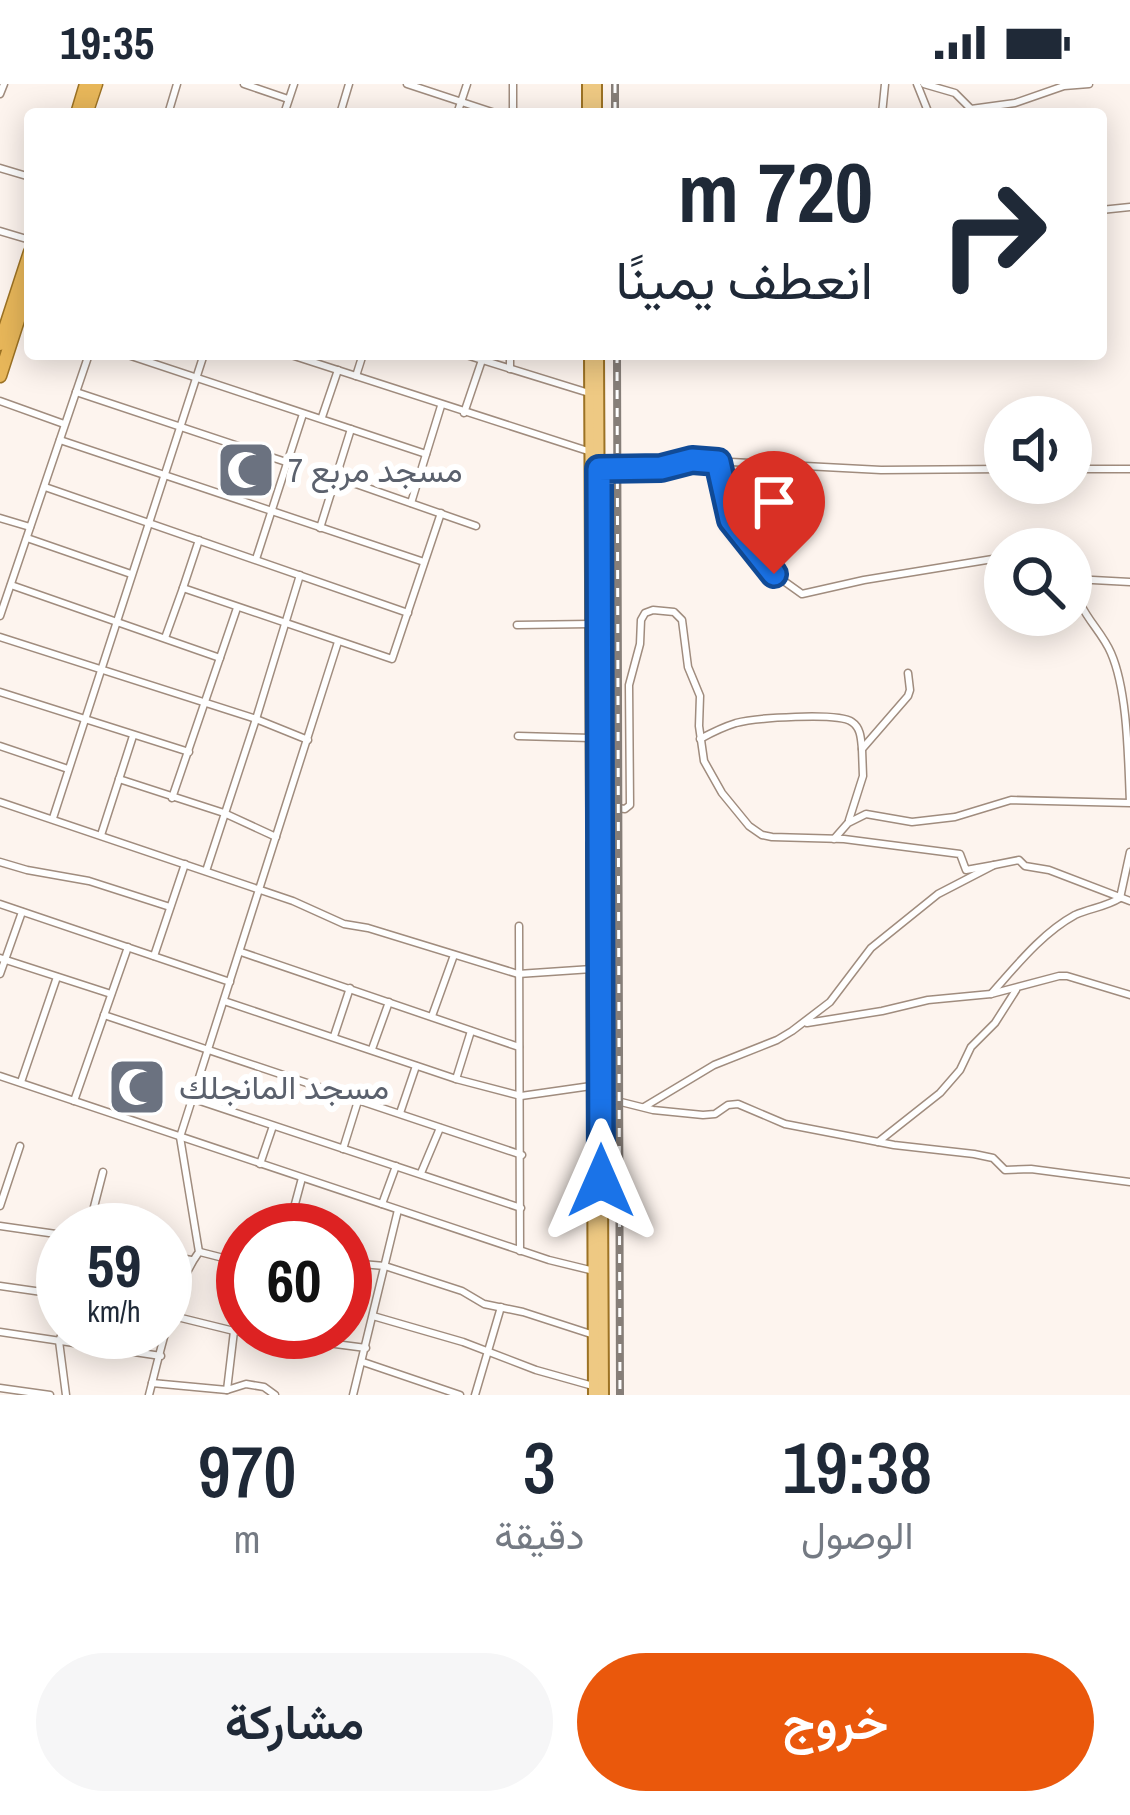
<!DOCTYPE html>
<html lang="ar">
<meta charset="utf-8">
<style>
:root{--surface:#fff;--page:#f6f6f7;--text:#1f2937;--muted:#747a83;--accent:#ea580c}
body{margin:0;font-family:"Archivo Narrow",Vazirmatn,sans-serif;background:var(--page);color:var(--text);direction:rtl;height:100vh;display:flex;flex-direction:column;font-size:45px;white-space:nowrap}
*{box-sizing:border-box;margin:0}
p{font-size:39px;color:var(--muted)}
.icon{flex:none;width:66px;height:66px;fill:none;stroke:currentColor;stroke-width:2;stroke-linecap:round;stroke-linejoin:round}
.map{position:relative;height:1311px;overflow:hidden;direction:ltr}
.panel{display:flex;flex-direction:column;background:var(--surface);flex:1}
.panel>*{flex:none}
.top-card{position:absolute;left:24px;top:24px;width:1083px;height:252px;border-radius:12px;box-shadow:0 6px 30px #0003;direction:rtl;background:#fff;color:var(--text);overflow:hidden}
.controls{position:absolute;left:984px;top:312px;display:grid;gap:24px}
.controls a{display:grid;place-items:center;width:108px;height:108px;border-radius:50%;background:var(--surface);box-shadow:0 6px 30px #0003;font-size:60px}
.speed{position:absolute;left:36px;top:1119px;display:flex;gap:24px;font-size:60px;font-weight:700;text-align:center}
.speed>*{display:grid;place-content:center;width:156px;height:156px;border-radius:50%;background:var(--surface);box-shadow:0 6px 30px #0003;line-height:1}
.speed small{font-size:30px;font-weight:400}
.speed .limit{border:18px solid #d22;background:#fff;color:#111}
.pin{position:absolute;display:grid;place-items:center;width:102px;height:102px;color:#fff;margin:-123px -51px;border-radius:50% 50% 50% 0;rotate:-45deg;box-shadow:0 0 12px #0007}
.pin .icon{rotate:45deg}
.me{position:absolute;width:132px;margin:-66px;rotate:0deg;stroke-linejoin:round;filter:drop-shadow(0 0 9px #0008)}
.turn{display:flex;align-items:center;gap:42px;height:252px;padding:0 36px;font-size:54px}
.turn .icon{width:156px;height:156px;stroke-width:2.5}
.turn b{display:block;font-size:84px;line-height:102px}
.eta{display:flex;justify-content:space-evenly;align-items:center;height:204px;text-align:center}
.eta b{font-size:72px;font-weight:600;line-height:84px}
.primary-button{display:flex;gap:24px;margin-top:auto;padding:24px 36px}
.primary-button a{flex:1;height:138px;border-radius:72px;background:var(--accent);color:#fff;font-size:48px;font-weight:600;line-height:138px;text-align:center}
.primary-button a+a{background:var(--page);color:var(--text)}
.status{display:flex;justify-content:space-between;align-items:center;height:84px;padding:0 60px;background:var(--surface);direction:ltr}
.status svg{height:33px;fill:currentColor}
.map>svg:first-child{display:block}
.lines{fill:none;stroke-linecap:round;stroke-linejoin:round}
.minor-casing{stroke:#a08c7e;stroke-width:9}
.primary-casing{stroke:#9c7224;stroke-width:14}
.trunk-casing{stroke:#9c7224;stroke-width:15}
.minor{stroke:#fff;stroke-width:6}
.primary{stroke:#eec983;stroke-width:10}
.trunk{stroke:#e8b75a;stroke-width:12}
.rail-casing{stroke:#867e78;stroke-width:8}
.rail{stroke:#fff;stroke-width:3;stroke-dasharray:9;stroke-linecap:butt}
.route-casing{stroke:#114b97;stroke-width:30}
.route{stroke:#1a73e8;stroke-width:21}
.labels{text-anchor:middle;stroke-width:12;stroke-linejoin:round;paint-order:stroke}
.worship-label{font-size:33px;fill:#5b616d;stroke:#fff;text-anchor:start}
</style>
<div class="status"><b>19:35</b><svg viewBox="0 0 49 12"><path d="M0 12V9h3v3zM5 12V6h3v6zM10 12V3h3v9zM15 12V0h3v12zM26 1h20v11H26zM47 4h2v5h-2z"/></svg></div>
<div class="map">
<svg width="1130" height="1311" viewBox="0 0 1130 1311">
<rect width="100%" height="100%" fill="#fdf4ee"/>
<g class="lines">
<defs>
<g id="minor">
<polyline points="244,0 288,15"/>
<polyline points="407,0 498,30"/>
<polyline points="917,0 929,30"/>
<polyline points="924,0 955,9 971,25 1015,19 1064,2 1089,0"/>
<polyline points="0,10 4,0"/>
<polyline points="168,30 177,0"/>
<polyline points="284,30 294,0"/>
<polyline points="340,30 349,0"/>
<polyline points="457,30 467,0"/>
<polyline points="513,30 513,0"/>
<polyline points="882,30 885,0"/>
<polyline points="0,84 30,93"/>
<polyline points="1101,126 1130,123"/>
<polyline points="0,147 30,156"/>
<polyline points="125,270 426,370"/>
<polyline points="288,270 591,368"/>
<polyline points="463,270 589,309"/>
<polyline points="510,285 510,270"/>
<polyline points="356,292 363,270"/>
<polyline points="76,308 286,378"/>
<polyline points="0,317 64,340"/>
<polyline points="464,329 482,276"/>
<polyline points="322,333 338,286"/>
<polyline points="60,356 424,478"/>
<polyline points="718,378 729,431 733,440 774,490 802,510 864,496 1005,473"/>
<polyline points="599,385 661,384 693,376 881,386 1005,385"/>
<polyline points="1071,385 1130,385"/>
<polyline points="336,393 476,442"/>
<polyline points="45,403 408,529"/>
<polyline points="411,419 441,322"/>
<polyline points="0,434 30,443"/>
<polyline points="320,444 351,345"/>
<polyline points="27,454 131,490"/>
<polyline points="199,456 183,504 392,575 441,429"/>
<polyline points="256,475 303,330"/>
<polyline points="1074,495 1130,498"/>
<path d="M1075 495C1075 527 1100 543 1111 569 1128 608 1128 676 1130 718"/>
<polyline points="11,501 220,574"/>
<polyline points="0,532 89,270"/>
<polyline points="517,541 591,540"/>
<polyline points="0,553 256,635 308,656"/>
<polyline points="165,554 183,504"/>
<polyline points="0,608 189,668"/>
<polyline points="518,652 591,654"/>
<path d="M700 655C711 649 723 643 736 639 754 634 838 628 852 638 861 644 861 655 862 665"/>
<polyline points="0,662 68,685"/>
<polyline points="119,695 224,729 276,753"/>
<polyline points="172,714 237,524"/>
<polyline points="0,718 293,817 344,840 368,844 518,890 592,885"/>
<polyline points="600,722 625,725 630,721 629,601 640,560 641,536 645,529 653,526 674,528 682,536 688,583 700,612 699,642 704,677 722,709 749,742 762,751 772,753 844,755 960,770 966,786 994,781"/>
<polyline points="53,734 204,270"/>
<polyline points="849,736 863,692 862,665 908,612 910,606 908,589"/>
<polyline points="101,751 133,652"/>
<polyline points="834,755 848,739 866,730 912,738 955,733 1011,716 1130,719"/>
<polyline points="0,778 27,786 89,797 170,823"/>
<polyline points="206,787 256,635 300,491"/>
<polyline points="1120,814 1130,768"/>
<polyline points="0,820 230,898"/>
<polyline points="519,842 520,1167"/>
<polyline points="241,868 519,963"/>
<polyline points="154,872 185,780"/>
<polyline points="0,874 111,910"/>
<polyline points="0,890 22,828"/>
<path d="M991 910C1016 882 1042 849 1075 831 1090 824 1106 823 1120 814"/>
<polyline points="224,917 456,995 521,1012 591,1002"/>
<polyline points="104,931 522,1071"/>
<polyline points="432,932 454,871"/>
<polyline points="807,939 882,927 928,916 991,910 1059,892 1067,892 1130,911"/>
<polyline points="334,952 350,904"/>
<polyline points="372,965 389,918"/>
<polyline points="0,992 549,1176 594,1187"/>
<polyline points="456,995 471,947"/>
<polyline points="21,998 57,893"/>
<polyline points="601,1013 653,1026 703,1031 715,1030 728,1021 738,1020 785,1040 894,1061 974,1070 993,1074 1005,1086 1031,1085 1130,1098"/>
<polyline points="191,1014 521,1124"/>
<polyline points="74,1017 128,863"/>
<polyline points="644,1023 714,981 777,956 792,947 830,918 871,864 938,810 994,781 1019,776 1025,782 1049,786 1130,817"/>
<polyline points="400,1029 416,982"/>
<polyline points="878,1058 940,1009 960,986 971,963 995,939 1016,906"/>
<polyline points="343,1065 358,1017"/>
<polyline points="260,1080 273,1042"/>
<polyline points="421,1089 440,1044"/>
<polyline points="382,1120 396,1082"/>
<polyline points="0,1122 20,1062"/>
<polyline points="0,1142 63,1151"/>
<polyline points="88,1146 103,1088"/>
<polyline points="288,1146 302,1094"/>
<polyline points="200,1168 243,1179"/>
<polyline points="165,1171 191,1176"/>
<polyline points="345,1184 361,1180 385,1182 462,1207 484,1220 523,1228 594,1251"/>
<polyline points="0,1202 63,1211"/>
<polyline points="165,1230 234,1247 366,1264"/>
<polyline points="373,1232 463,1258 536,1286 593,1302"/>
<polyline points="63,1247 59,1257 66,1311"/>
<polyline points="0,1248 161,1272"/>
<polyline points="363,1278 460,1311"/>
<polyline points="152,1299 227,1306 246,1300 264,1303 275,1311"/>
<polyline points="0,1304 50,1311"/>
<polyline points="227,1306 234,1247"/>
<path d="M149 1311C160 1269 174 1202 199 1168L180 1053 338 558"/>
<polyline points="353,1311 398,1126"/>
<polyline points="475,1311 501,1223"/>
</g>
<g id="primary">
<polyline points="588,0 588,30"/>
<polyline points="596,30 596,0"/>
<polyline points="590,270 592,723"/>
<polyline points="598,270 603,1311"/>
<polyline points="592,759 594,1311"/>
</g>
<g id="trunk">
<polyline points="77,30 86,0"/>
<polyline points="86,30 96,0"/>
<polyline points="0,260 30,168"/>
<polyline points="0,292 30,199"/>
</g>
</defs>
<!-- minor casing -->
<use href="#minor" class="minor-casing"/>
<!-- primary casing -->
<use href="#primary" class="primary-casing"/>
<!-- trunk casing -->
<use href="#trunk" class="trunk-casing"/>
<!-- minor -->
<use href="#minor" class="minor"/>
<!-- primary -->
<use href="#primary" class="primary"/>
<!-- trunk -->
<use href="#trunk" class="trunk"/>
<defs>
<g id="rail">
<polyline points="615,0 615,30"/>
<polyline points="617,270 620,1311"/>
</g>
</defs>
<!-- rail casing -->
<use href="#rail" class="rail-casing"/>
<!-- rail -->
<use href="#rail" class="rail"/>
</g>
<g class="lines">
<defs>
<polyline id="route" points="601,1097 599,385 661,384 692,376 718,378 731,436 774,490"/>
</defs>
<!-- route casing -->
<use href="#route" class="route-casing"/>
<!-- route -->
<use href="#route" class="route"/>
</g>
<!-- icons -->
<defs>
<symbol id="mosque-square" viewBox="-11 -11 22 22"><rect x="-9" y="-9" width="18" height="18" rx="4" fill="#6b7280" stroke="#fff"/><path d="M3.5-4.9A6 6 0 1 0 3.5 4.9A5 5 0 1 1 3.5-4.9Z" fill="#fff"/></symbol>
</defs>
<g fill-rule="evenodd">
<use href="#mosque-square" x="213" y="353" width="66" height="66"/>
<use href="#mosque-square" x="104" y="970" width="66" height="66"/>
</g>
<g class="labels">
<!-- worship labels -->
<g class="worship-label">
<text x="288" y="398">مسجد مربع 7</text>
<text x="179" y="1015">مسجد المانجلك</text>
</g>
</g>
</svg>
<div class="controls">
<a><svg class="icon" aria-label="sound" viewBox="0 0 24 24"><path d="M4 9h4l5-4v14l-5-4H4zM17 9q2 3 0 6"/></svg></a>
<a><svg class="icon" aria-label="search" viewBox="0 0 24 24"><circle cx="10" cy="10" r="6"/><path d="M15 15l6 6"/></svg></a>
</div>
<div class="speed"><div>59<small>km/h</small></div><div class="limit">60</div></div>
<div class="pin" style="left:774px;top:490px;background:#d93025"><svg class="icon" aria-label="arrive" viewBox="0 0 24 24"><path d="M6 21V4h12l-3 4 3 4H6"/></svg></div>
<svg class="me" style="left:601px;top:1097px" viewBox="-20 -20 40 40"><path d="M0-17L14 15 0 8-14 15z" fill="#1a73e8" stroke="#fff" stroke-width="4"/></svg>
<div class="top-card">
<div class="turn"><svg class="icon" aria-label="right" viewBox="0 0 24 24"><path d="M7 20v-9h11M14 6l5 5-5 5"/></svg><div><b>720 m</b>انعطف يمينًا</div></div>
</div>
</div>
<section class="panel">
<div class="eta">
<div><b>19:38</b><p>الوصول</p></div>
<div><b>3</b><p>دقيقة</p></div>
<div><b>970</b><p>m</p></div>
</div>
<div class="primary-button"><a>خروج</a><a>مشاركة</a></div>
</section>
